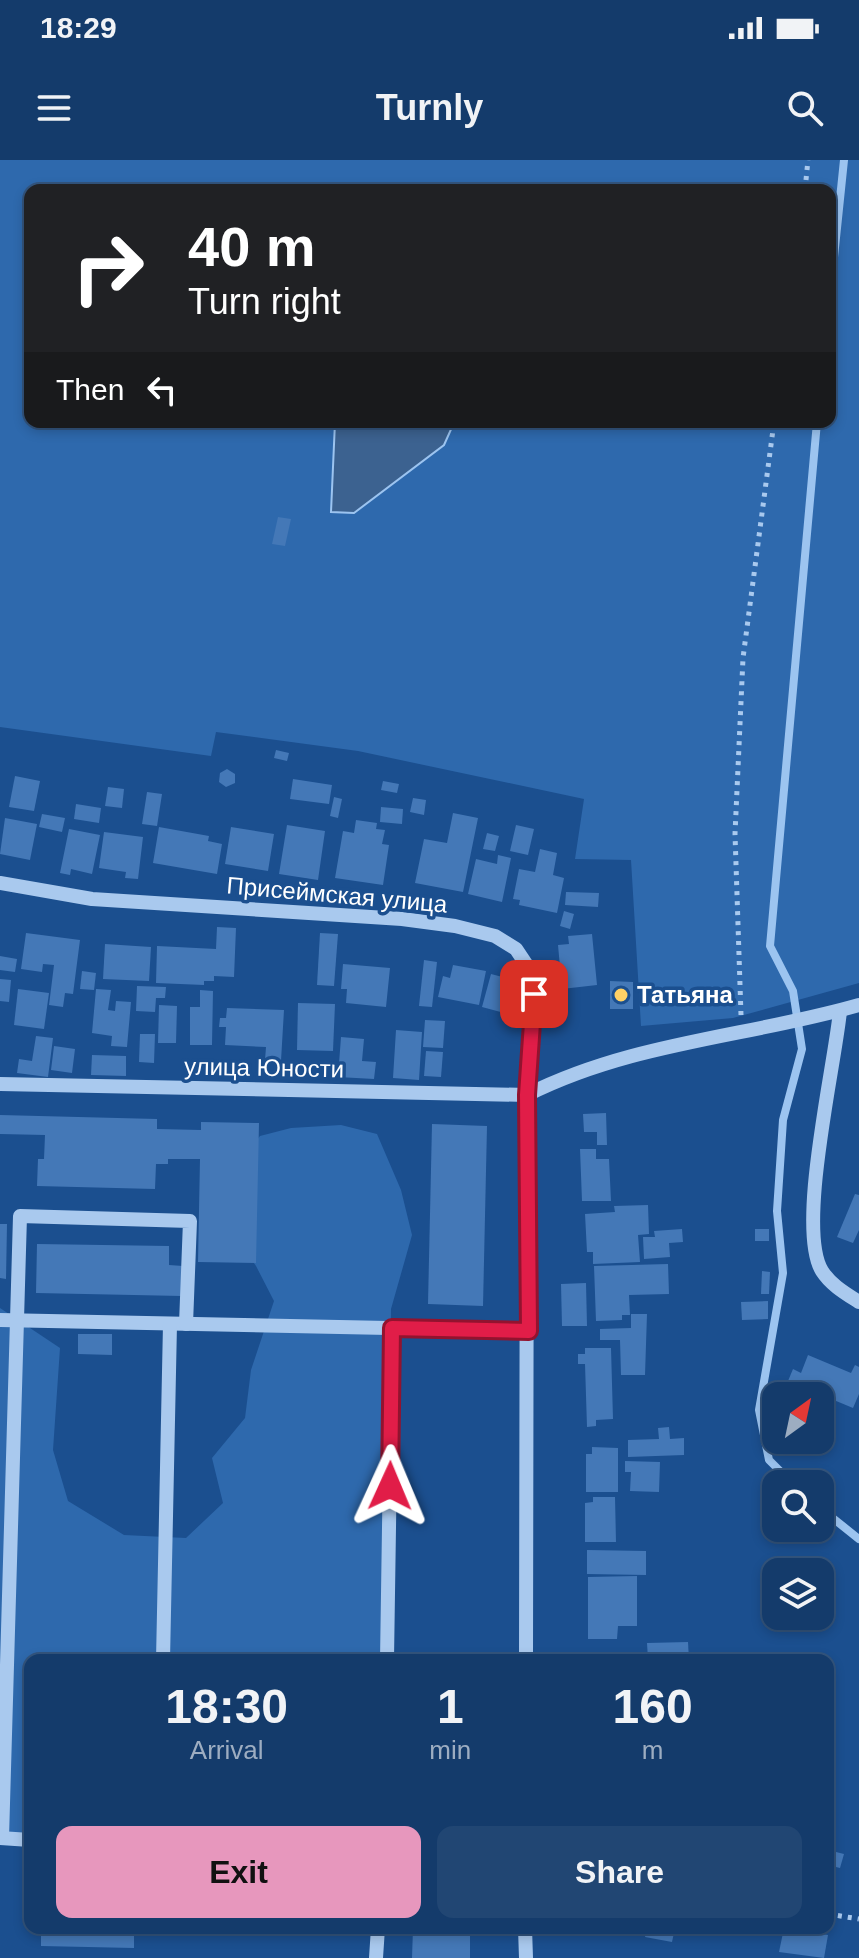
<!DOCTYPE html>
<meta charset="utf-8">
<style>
:root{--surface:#143b6b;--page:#214673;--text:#f1f3f6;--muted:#9dadc1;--line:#33557e;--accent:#e797bd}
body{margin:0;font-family:Helvetica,sans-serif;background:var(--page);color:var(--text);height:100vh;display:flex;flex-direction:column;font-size:30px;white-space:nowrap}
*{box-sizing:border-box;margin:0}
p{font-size:26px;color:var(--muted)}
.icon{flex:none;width:44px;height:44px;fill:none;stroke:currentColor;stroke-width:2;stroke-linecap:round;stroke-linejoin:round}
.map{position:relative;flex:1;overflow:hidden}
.sheet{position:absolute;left:24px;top:1494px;width:810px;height:280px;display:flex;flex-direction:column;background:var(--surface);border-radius:16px;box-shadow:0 4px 12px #0003,0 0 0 2px var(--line)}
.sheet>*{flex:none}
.top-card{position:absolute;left:24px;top:24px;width:812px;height:244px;border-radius:16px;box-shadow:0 4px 12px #0003,0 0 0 2px var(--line);background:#202124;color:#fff;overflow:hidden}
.needle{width:52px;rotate:33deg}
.fabs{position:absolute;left:762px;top:1222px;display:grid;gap:16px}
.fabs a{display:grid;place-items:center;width:72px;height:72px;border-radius:16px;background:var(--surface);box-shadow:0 4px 12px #0003,0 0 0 2px var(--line);font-size:40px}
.pin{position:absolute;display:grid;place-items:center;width:68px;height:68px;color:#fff;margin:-34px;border-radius:16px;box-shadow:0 4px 12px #0006}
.me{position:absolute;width:88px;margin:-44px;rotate:1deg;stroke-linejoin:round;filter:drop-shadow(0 0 6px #0008)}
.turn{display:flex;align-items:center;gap:28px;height:168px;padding:0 32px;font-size:36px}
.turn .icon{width:104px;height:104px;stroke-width:2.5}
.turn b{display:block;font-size:56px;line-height:68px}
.then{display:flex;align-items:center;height:76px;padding:0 32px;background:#0003;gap:16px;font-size:30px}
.eta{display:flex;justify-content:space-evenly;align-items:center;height:136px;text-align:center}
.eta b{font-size:48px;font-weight:700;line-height:56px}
.button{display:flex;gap:16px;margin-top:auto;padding:16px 32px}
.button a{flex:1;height:92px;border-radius:16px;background:var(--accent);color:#111;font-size:32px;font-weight:700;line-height:92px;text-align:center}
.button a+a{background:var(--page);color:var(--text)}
.status{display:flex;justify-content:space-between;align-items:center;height:56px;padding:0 40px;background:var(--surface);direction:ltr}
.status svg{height:22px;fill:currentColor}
header{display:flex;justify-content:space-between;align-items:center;height:104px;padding:0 32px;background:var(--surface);font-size:36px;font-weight:700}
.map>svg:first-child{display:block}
.green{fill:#2e69ad;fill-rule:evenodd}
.water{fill:#3c6290;stroke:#9cc4f0;stroke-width:2}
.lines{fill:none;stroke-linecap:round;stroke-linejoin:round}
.stream{stroke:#9cc4f0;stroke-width:8}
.building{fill:#4478b7}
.path{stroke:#a9c9ee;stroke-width:5;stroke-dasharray:4 6;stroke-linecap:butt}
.minor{stroke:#a9c9ee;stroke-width:14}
.route-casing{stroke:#92132f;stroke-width:20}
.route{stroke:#e11d48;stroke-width:14}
.poi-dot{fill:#ffd166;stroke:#1b4f8f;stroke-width:3}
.labels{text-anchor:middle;stroke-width:7;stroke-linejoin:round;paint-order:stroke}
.street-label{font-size:24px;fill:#fff;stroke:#1b4f8f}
.poi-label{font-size:24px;font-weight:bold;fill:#fff;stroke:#1b4f8f;text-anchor:start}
</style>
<div class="status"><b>18:29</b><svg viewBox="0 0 49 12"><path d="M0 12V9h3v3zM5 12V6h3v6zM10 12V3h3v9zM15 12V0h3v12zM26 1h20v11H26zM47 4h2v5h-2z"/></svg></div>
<header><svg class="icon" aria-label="menu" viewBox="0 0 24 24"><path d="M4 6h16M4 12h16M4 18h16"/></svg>Turnly<svg class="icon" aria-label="search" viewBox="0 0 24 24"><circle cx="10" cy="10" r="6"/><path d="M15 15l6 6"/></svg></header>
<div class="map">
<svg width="859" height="1798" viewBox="0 0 859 1798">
<rect width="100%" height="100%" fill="#1b4f8f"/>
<!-- green -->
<g class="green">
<path d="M0 0H859V823L733 858 641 866 631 700 575 699 584 639 358 591 216 572 211 596 0 567ZM30 30H830V262H30Z"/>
<polygon points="341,965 377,974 401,1030 412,1075 391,1149 387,1500 30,1500 30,1680 0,1678 0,1148 60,1188 53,1290 68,1341 124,1375 186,1378 223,1343 212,1298 245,1258 251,1210 274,1141 256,1106 227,1064 233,1011 260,976 291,968"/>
</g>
<!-- water -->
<polygon class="water" points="335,262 452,262 453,265 444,285 354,353 331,352"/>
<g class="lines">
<!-- stream -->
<g class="stream">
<polyline points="830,136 844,0"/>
<polyline points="793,1324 769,1300 759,1250 783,1113 777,1051 783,960 802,889 793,831 770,786 817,262"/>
<polyline points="820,1348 859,1379"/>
</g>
</g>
<!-- building -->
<g class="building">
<polygon points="278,357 291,359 285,386 272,384"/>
<polygon points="276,590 289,593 287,601 274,598"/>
<polygon points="227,609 235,614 235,623 226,627 219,622 220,613"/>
<polygon points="15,616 40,621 34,651 9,647"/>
<polygon points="293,619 332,625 329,644 290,639"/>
<polygon points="383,621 399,624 397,633 381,630"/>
<polygon points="108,627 124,629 122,648 105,646"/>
<polygon points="147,632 162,634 157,666 142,664"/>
<polygon points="334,637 342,639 338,658 330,656"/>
<polygon points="413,638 426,640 424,655 410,652"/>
<polygon points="76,644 101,648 99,663 74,659"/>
<polygon points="381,647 403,649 402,664 380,662"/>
<polygon points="453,653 478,658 463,732 415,723 424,679 447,683"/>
<polygon points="42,654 65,658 62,672 39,667"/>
<polygon points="5,658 37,664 30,700 0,694"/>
<polygon points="356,660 377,663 376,669 385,670 382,684 389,685 383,725 335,718 343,671 354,673"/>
<polygon points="287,665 325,671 318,720 279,714"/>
<polygon points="516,665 534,669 528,695 510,691"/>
<polygon points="159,667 209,676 208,681 222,684 217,714 153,703"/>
<polygon points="231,667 274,674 268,711 225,704"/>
<polygon points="69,669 100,675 92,714 71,709 70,715 60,713"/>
<polygon points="104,672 143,677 138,719 125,718 126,712 99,708"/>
<polygon points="487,673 499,676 495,691 483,689"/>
<polygon points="540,689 557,693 553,715 564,718 557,753 519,745 520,740 513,739 519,709 535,712"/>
<polygon points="498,695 511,698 502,742 468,734 476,699 497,704"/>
<polygon points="566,732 599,733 598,747 565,745"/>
<polygon points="564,751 574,754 570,769 560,766"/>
<polygon points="217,767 236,768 234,817 214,816 214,821 204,821 204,825 156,823 157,786 216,789"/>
<polygon points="26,773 80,780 73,834 65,833 63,847 49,845 54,805 43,804 42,812 21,809"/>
<polygon points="320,773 338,774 334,826 317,825"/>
<polygon points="592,774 597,825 562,829 558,785 569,784 568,776"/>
<polygon points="105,784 151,787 149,821 103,819"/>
<polygon points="0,796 17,799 15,812 0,810"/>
<polygon points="424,800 437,802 432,847 419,846"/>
<polygon points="343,804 390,808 386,847 346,843 347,829 341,829"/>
<polygon points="453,805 486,811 479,845 438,837 443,816 450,818"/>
<polygon points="82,811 96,813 94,830 80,829"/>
<polygon points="491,814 517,821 508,854 482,847"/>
<polygon points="0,819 11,820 9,842 0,841"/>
<polygon points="610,821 633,822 633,849 610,849"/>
<polygon points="137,826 166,827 165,838 156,838 155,852 136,851"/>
<polygon points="18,829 49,833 44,869 14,865"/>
<polygon points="96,829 111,830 108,850 115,851 116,841 131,842 127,887 111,886 112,876 92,873"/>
<polygon points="200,830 213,831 212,885 190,885 190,847 200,847"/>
<polygon points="298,843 335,844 333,891 297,890"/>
<polygon points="159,845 177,846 176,883 158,883"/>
<polygon points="227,848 284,850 281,901 265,900 266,887 225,885 226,867 219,867 220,858 226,858"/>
<polygon points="425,860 445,861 443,888 423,887"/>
<polygon points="396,870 422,872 419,920 393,918"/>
<polygon points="140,874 155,874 154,903 139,902"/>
<polygon points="36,876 53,878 48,917 17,913 19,899 32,901"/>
<polygon points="341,877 364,879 362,901 376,902 374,919 338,917"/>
<polygon points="54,886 75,889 72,913 51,910"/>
<polygon points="426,891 443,892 441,917 424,916"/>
<polygon points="92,895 126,896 126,916 91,915"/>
<polygon points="606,953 607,985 597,985 597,972 584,972 583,954"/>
<polygon points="0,955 157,959 157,969 201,970 201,962 259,963 256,1103 198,1102 200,999 168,999 168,1004 156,1004 155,1029 37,1026 38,999 44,999 45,975 0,974"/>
<polygon points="432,964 487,966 483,1146 428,1144"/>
<polygon points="580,989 596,989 596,999 609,999 611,1041 582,1041"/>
<polygon points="855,1034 859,1035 859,1070 853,1083 837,1077"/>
<polygon points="648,1045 649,1074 638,1075 640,1102 593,1104 593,1092 587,1092 585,1054 615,1052 614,1046"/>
<polygon points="0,1064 7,1064 6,1119 0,1118"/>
<polygon points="682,1069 683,1082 669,1083 670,1097 644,1099 643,1077 655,1077 654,1071"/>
<rect x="755" y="1069" width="14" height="12"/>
<polygon points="37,1084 169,1086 169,1105 183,1106 182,1136 36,1133"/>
<polygon points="668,1104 669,1134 629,1135 630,1155 622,1155 622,1160 596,1161 594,1106"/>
<polygon points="762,1111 770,1112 769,1134 761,1134"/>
<polygon points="586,1123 587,1166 562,1166 561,1124"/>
<polygon points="768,1141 768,1159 742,1160 741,1142"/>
<polygon points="631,1154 647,1154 645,1215 621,1215 620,1180 600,1180 600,1169 631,1168"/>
<polygon points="78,1174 112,1174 112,1195 78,1194"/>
<polygon points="585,1188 611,1188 613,1259 596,1260 596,1266 587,1267 585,1204 578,1204 578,1194 585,1194"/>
<polygon points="808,1195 851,1213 855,1205 859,1207 859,1234 853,1248 788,1221 793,1209 801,1213"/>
<polygon points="669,1267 670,1279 684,1278 684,1295 628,1297 628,1280 659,1279 658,1268"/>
<polygon points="592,1287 618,1288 618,1332 586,1332 586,1294 592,1294"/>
<polygon points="625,1301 660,1302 659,1332 630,1331 631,1312 625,1312"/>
<polygon points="593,1337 615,1337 616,1382 585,1382 585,1343 593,1342"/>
<polygon points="587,1390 646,1391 646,1415 587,1414"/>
<polygon points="637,1416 637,1466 618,1466 617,1479 588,1479 588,1417"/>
<polygon points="688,1482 689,1500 648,1500 647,1483"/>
<polygon points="828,1690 844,1694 840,1708 828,1705"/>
<polygon points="41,1768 134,1768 134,1788 41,1786"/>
<polygon points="413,1768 470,1768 470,1798 412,1798"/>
<polygon points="647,1768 675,1768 672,1782 645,1777"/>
<polygon points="784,1768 828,1775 824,1798 779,1792"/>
</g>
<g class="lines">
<!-- path -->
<g class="path">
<polyline points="805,30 808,0"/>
<polyline points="741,855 735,674 743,498 774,262"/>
<polyline points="828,1754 859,1759"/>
</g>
<!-- minor -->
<g class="minor">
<polyline points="0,723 92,739 402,759 455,766 495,776 516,789 528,807 534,834 527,935 526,1500"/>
<path d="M840 851C835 905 796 1069 822 1111 831 1125 845 1133 859 1142"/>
<path d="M0 924 527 935C632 882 748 877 859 845"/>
<polyline points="0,1160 529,1171"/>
<polyline points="163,1500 170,1164"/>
<polyline points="387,1500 392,1168"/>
<polyline points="0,1678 30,1680"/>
<polyline points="2,1678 20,1056 190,1061 186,1164"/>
<polyline points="525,1768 526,1798"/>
<polyline points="376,1798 378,1768"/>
</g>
</g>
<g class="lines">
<defs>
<polyline id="route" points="390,1326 392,1168 529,1171 527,935 534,834"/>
</defs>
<!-- route casing -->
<use href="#route" class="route-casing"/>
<!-- route -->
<use href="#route" class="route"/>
</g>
<!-- markers -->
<circle class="poi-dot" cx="621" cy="835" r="8"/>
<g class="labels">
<!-- street labels -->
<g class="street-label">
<text transform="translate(337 735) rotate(5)" y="8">Присеймская улица</text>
<text transform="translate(264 908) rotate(1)" y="8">улица Юности</text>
</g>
<!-- poi labels -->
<g class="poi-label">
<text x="637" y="843">Татьяна</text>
</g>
</g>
</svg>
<div class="fabs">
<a><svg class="needle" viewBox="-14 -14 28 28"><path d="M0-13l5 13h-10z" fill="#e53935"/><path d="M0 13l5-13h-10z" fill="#9dadc1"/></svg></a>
<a><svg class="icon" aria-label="search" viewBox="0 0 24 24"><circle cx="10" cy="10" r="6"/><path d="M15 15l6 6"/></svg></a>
<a><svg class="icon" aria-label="layers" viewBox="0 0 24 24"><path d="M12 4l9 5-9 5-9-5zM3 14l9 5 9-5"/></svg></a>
</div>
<div class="pin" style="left:534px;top:834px;background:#d93025"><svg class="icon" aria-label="arrive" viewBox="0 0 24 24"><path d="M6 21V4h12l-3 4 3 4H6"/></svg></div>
<svg class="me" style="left:390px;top:1326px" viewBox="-20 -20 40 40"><path d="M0-17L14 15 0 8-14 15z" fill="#e11d48" stroke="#fff" stroke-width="4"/></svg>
<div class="top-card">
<div class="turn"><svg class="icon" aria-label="right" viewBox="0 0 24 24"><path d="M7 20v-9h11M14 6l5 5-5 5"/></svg><div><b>40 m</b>Turn right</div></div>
<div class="then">Then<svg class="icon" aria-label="left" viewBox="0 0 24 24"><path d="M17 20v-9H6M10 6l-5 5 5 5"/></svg></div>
</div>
<section class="sheet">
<div class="eta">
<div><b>18:30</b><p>Arrival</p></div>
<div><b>1</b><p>min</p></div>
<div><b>160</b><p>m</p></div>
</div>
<div class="button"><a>Exit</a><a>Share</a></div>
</section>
</div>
